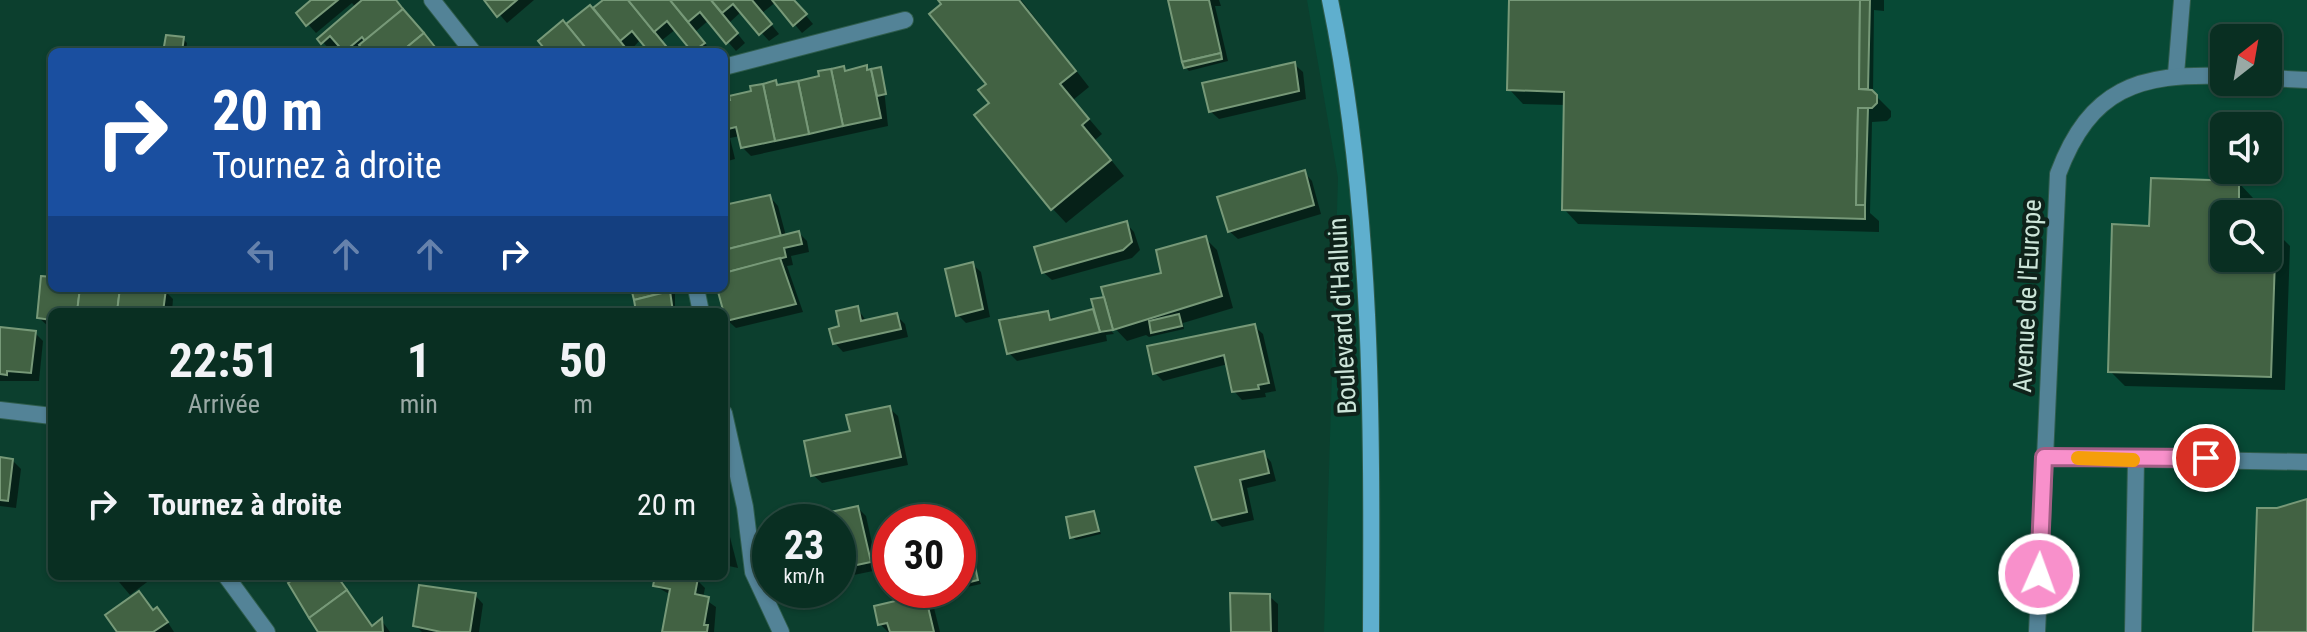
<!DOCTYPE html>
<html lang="fr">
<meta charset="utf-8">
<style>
:root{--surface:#092f22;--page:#12372a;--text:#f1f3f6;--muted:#99a9a5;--line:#294a40}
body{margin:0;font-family:"Roboto Condensed",sans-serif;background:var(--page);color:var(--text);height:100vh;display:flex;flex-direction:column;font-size:30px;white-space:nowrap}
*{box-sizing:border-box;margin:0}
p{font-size:26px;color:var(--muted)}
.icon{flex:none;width:44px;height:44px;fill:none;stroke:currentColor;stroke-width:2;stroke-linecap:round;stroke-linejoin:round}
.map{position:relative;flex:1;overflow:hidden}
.details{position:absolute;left:48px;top:308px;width:680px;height:272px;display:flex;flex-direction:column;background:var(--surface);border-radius:12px;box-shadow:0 2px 6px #0004,0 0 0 2px var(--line)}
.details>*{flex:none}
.top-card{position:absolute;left:48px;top:48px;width:680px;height:244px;border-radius:12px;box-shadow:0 2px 6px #0004,0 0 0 2px var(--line);background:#1a4fa0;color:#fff;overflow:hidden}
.needle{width:52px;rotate:31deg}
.controls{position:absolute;left:2210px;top:24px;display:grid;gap:16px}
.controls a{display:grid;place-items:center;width:72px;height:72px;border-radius:12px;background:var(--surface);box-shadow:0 2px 6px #0004,0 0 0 2px var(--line);font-size:40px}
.speed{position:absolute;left:752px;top:504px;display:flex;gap:16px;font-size:40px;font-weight:700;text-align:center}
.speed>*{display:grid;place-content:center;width:104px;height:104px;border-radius:50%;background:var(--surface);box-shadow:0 2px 6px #0004,0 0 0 2px var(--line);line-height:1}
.speed small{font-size:20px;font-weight:400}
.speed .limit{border:12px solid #d22;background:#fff;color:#111}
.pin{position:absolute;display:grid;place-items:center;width:68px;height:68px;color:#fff;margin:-34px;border:4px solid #fff;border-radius:50%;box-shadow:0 2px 8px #0007}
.me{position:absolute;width:88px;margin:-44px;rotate:2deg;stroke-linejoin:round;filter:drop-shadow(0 0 6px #0008)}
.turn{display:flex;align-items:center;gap:28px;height:168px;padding:0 32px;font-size:36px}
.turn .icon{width:104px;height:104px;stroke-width:2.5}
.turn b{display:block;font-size:56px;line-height:68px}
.lanes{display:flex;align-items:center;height:76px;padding:0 32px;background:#0003;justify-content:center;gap:40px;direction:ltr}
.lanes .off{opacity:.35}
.eta{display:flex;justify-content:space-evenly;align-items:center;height:136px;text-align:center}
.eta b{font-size:48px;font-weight:700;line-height:56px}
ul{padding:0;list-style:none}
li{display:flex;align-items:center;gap:24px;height:120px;padding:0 32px}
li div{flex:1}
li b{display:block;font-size:30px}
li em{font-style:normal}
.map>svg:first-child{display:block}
.built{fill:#074935;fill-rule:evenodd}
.shadow{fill:#0007}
.building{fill:#426243;stroke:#779978;stroke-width:2}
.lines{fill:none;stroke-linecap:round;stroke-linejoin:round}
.lane-casing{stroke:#2f5d4d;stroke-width:18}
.street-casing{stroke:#2f5d4d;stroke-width:18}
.secondary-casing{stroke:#2f5d4d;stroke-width:18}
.lane{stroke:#538397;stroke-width:16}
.street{stroke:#538397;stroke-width:16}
.secondary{stroke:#5fafce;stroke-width:16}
.route-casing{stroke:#a15e84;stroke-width:20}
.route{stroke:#f890cb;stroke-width:14}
.slow{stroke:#f59e0b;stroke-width:14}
.labels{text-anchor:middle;stroke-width:8;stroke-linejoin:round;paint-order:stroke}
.street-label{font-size:26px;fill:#cce5d9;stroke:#0e221a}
</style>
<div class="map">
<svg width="2307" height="632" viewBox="0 0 2307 632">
<rect width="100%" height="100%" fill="#0c3f2e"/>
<!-- built -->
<path class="built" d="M1307 0H2307V632H1324L1338 178ZM2224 38H2268V82H2224ZM2224 126H2268V170H2224ZM2224 214H2268V258H2224Z"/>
<!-- shadow -->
<g class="shadow">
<polygon points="311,0 395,0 438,52 345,52 339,44 331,51 320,39 356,8 352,3 316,33 298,13"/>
<polygon points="487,0 534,0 507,23"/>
<polygon points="606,0 793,0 813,24 802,33 776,2 762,13 779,34 769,41 742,11 729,23 745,43 736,51 709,20 695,32 712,52 695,52 676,29 661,41 670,52 651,52 641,39 629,52 549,52 566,26"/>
<polygon points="941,0 1021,0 1089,87 1073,100 1102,134 1095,140 1124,176 1066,223 1052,208 991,103 989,84"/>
<polygon points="1170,0 1219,0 1221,6 1215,6 1228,61 1189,71 1185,67"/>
<polygon points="1511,0 1884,0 1884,11 1874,10 1873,93 1891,111 1891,117 1887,121 1872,122 1870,213 1879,221 1879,232 1578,224 1564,209 1566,105 1523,104 1509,89"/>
<polygon points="183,39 187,43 186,52 165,52"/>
<polygon points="1294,64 1303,72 1306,99 1219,119 1210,111"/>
<polygon points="843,68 847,72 866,68 870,72 881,69 882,71 888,126 751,156 743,148 740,136 730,138 735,159 724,162 724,104"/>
<polygon points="1304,172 1312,181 1321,214 1238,239 1229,231"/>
<polygon points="2239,183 2253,198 2253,214 2224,214 2224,258 2268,258 2268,231 2275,231 2290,246 2285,390 2125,386 2110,371 2151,228"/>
<polygon points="770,197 778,206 786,236 799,233 807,241 809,252 791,256 793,265 787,266 803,312 736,328 727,320 719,288 724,288 724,207"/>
<polygon points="1126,223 1134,232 1140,250 1132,258 1052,280 1043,272"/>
<polygon points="1205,238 1217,250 1233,308 1183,323 1184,329 1149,337 1146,335 1127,341 1108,321 1105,324 1114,334 1106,335 1107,341 1017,361 1009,353 1047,313 1055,321 1093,311 1098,317 1106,298 1164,274"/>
<polygon points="972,264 981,272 990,317 966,323 958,315"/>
<polygon points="52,279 52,288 165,291 173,299 172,312 52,312 52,327 48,326 39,318"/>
<polygon points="633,288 675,288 675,312 638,312"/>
<polygon points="857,308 867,322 896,315 905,324 908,337 843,352 835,343"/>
<polygon points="1254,326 1263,334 1276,391 1265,393 1266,397 1242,400 1234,391 1228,364 1163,381 1155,373"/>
<polygon points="0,329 35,333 43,341 39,381 0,381"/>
<polygon points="889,408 898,416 908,465 822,483 813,475 853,433"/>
<polygon points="1263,453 1271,462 1276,481 1247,488 1254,520 1222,527 1214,519 1206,489"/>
<polygon points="0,459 12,460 21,469 16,508 0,506"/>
<polygon points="858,508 866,516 878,570 844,577 838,572 838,522 825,522"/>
<polygon points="1093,513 1101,534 1076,540 1072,537"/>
<polygon points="724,514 738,568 724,565"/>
<polygon points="973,564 981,584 958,589 958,567"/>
<polygon points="114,576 155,576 130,595"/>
<polygon points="286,576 337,576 374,627 382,621 390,632 321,632"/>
<polygon points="657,576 696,579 705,588 703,598 716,607 714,632 664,632 671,595 655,586"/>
<polygon points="475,595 483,604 479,632 422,632 415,625"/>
<polygon points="925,596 933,604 940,632 888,632 880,624"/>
<polygon points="1269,596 1278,604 1278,632 1233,632"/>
<polygon points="154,612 165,618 174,632 120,632"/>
</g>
<!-- building -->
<g class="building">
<polygon points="338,0 306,26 296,13 311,0"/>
<polygon points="362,0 396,0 403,9 365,41 362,37 344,52 330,36 321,44 317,39"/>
<polygon points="484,0 517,0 497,17"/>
<polygon points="603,0 628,0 671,52 649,52 632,31 620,41 593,8"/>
<polygon points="628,0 670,0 705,43 692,52 667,21 654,32"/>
<polygon points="670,0 711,0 738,33 726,44 700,12 688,22"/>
<polygon points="711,0 752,0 772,24 759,35 733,4 722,13"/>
<polygon points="772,0 794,0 807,14 793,26"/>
<polygon points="938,0 1019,0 1076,71 1060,84 1089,119 1082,125 1111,160 1051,210 974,115 989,103 978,90 986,84 929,14 941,4"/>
<polygon points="1168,0 1209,0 1221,53 1182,62"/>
<polygon points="1509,0 1860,0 1859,89 1872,90 1877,95 1877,103 1872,108 1858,108 1856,205 1865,205 1865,219 1562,210 1564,92 1507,90"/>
<polygon points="1860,0 1870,0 1868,89 1859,89"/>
<polygon points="590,5 620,41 629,52 609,52 605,48 589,52 566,24"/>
<polygon points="403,9 424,33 401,52 365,52 359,45"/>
<polygon points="563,20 566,24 589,52 547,52 538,41"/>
<polygon points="424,33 439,52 401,52"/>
<polygon points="166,35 184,37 182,52 163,52"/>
<polygon points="1221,53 1222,59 1184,68 1182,62"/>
<polygon points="1295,62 1299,91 1209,112 1202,83"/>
<polygon points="867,65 867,70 871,69 881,118 843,126 831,69 844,66 845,71"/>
<polygon points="881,67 886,94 877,96 871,69"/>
<polygon points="831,69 843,126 809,134 798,81 819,76 818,71"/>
<polygon points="776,80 777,85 798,81 809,134 775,141 763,84"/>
<polygon points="763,84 775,141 741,148 736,127 724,130 724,102 730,100 729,96 751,91 750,86"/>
<polygon points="1858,108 1868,108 1865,205 1856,205"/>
<polygon points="1305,170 1314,205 1228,232 1217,197"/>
<polygon points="2151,178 2239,181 2239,214 2224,214 2224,258 2268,258 2268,229 2276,229 2271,377 2108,372 2112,224 2149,226"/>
<polygon points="770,195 781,236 724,250 724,205"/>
<polygon points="1127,221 1132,242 1123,250 1042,273 1034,247"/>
<polygon points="799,231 802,244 784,248 786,257 724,273 724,250"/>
<polygon points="1206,236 1222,296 1113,330 1101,287 1161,273 1156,250"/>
<polygon points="780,258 796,304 726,321 717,288 724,288 724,273"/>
<polygon points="973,262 983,309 956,316 945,269"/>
<polygon points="41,276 52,277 52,288 80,288 77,312 52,312 52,320 37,318"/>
<polygon points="80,288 120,288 117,312 77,312"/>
<polygon points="120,288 166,289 163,312 117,312"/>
<polygon points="631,288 669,288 670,291 634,300"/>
<polygon points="670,291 673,312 636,312 634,300"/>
<polygon points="1104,297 1113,330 1100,332 1091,299"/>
<polygon points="858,306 861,321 897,313 901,329 833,344 829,329 839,326 836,311"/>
<polygon points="1093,309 1100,332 1007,354 999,320 1048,311 1050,320"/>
<polygon points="1179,314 1182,326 1151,333 1149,321"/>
<polygon points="1255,324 1269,383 1258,385 1259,389 1232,392 1224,355 1153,374 1147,346"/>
<polygon points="0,327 36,331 31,373 7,371 7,375 0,374"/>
<polygon points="890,406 901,457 811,476 804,441 850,431 846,415"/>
<polygon points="1264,451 1269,473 1240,480 1247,512 1212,520 1195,467"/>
<polygon points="0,457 13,459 8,501 0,500"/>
<polygon points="2307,499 2307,632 2253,632 2257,508 2277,508"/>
<polygon points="858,506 871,562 838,569 838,522 823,522 821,514"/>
<polygon points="1094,511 1099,531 1070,538 1066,517"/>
<polygon points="974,562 978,580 958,585 958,565"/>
<polygon points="298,576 337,576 347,590 309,618 288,583"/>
<polygon points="655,576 698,578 695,594 709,597 704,625 708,625 707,632 662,632 670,589 653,586"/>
<polygon points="419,585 476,593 470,632 441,632 413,626"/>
<polygon points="347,590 372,626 382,618 383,632 318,632 309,618"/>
<polygon points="139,591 153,610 157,607 168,622 153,632 117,632 105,615"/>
<polygon points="1230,593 1270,594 1271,632 1231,632"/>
<polygon points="925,594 934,632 890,632 887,623 878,625 874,606"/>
</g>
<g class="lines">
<defs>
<g id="lane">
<polyline points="2176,74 2182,0"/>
<polyline points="2044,457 2307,462"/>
<polyline points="2133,632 2136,460"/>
</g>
<g id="street">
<polyline points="432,0 473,52"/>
<polyline points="724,67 905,20"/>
<polyline points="2268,78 2307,80"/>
<polyline points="696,288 701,312"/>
<polyline points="0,410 52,416"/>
<polyline points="724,413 745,507 753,572 781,632"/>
<polyline points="226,576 267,632"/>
<path d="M2037 632 2058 174C2090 88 2139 73 2224 76"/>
</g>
<path id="secondary" d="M1330 0C1373 209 1372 420 1371 632"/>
</defs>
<!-- lane casing -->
<use href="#lane" class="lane-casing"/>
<!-- street casing -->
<use href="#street" class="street-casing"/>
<!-- secondary casing -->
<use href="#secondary" class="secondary-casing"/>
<!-- lane -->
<use href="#lane" class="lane"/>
<!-- street -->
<use href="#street" class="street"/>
<!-- secondary -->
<use href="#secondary" class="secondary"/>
</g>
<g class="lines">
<defs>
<polyline id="route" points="2039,574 2044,457 2206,458"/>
</defs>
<!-- route casing -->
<use href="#route" class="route-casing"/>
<!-- route -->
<use href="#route" class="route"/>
<!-- slow -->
<polyline class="slow" points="2078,458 2133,460"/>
</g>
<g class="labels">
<!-- street labels -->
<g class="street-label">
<text transform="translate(2027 296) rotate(-87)" y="9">Avenue de l'Europe</text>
<text transform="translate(1342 316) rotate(-93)" y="9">Boulevard d'Halluin</text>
</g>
</g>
</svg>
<div class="controls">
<a><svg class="needle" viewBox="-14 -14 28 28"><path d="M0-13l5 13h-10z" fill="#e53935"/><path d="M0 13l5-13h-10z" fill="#99a9a5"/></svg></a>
<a><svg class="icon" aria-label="sound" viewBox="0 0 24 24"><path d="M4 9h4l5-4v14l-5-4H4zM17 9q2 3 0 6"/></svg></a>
<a><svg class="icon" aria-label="search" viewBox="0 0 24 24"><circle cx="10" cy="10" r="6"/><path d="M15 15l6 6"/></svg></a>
</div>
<div class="speed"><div>23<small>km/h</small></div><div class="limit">30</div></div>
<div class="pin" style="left:2206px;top:458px;background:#d93025"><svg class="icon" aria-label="arrive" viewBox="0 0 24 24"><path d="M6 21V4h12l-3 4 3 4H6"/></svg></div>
<svg class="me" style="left:2039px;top:574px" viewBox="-20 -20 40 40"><circle r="17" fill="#f890cb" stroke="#fff" stroke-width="3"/><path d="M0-11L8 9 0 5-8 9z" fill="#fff"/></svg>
<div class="top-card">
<div class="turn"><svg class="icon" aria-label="right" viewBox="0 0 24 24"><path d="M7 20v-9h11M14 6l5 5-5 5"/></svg><div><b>20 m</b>Tournez à droite</div></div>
<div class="lanes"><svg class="icon off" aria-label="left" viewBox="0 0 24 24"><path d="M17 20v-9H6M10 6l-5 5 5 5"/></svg><svg class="icon off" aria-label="ahead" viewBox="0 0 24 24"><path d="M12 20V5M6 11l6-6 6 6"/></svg><svg class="icon off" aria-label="ahead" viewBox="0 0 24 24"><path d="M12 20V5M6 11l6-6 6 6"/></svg><svg class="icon" aria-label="right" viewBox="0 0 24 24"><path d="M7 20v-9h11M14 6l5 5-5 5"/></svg></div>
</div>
<section class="details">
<div class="eta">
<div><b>22:51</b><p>Arrivée</p></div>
<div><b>1</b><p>min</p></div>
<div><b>50</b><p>m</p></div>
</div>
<ul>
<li><svg class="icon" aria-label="right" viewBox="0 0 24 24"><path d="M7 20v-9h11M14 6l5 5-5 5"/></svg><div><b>Tournez à droite</b></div><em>20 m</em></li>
</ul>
</section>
</div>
